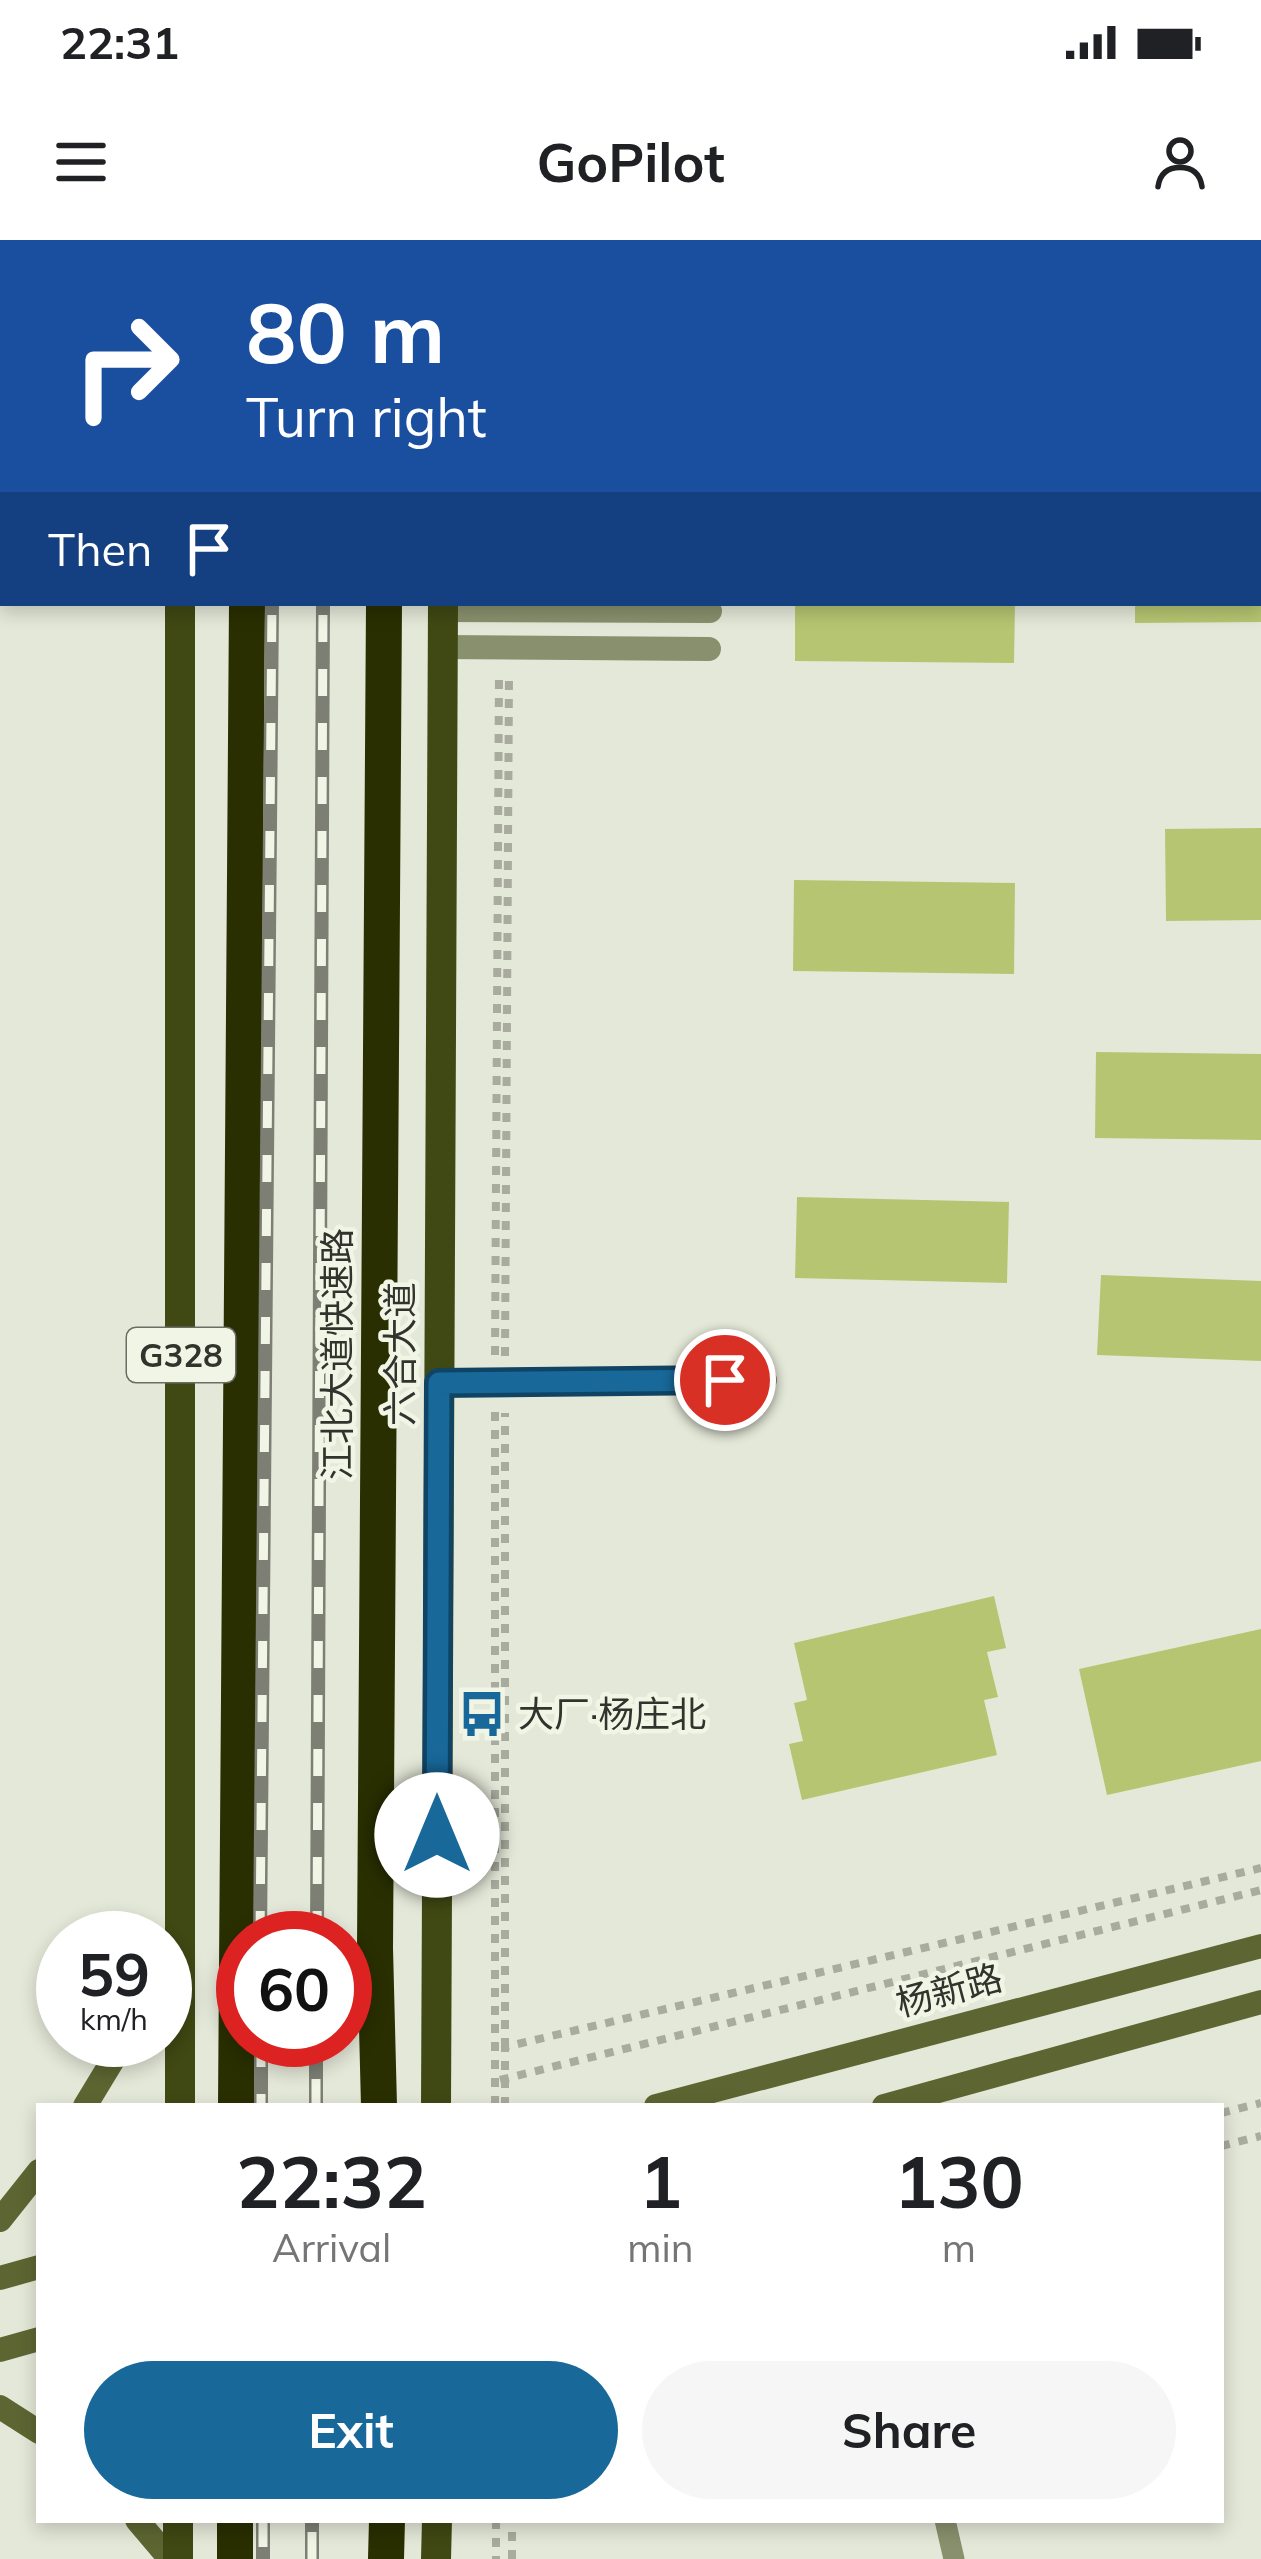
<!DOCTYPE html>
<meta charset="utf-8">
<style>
:root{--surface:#fff;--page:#f6f6f6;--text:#202124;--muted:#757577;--accent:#18689a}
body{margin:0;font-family:Mulish,"Noto Sans SC",sans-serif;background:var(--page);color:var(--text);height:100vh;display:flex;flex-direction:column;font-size:45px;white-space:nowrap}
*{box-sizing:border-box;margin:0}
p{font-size:39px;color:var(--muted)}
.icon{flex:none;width:66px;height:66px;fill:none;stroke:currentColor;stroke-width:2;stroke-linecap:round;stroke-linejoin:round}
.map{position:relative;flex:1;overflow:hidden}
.drawer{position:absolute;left:36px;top:1863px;width:1188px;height:420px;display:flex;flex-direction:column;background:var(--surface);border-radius:0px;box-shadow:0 6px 18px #0003}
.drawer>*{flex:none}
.banner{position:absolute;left:0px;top:0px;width:1263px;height:366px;box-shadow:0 6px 18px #0003;background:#1a4fa0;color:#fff;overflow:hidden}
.speed{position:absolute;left:36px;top:1671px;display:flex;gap:24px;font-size:60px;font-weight:700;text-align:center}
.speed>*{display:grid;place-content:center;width:156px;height:156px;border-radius:50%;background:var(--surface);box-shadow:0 6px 18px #0003;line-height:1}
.speed small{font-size:30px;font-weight:400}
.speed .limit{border:18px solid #d22;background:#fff;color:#111}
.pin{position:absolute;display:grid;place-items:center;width:102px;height:102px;color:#fff;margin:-51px;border:6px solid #fff;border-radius:50%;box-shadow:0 3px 12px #0007}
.me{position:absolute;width:132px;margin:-66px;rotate:0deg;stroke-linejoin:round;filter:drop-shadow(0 0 9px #0008)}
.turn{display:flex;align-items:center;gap:42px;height:252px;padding:0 48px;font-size:54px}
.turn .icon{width:156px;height:156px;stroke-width:2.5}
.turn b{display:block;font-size:84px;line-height:102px}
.then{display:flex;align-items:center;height:114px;padding:0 48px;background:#0003;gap:24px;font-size:45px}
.eta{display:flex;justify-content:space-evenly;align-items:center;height:204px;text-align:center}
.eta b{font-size:72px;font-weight:700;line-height:84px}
.cta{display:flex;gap:24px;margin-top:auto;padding:24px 48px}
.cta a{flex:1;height:138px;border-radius:72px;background:var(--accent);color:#fff;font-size:48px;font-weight:700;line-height:138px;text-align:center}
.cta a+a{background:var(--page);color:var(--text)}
.status{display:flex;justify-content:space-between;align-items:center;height:84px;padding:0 60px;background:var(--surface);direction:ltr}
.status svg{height:33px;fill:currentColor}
header{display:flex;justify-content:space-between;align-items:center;height:156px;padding:0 48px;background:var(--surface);font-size:54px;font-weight:700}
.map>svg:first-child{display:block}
.building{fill:#b6c571}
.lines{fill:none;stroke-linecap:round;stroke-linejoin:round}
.path{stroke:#a8ab9e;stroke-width:8;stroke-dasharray:9 9;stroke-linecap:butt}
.lane{stroke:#89906d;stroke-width:21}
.street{stroke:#89906d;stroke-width:24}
.secondary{stroke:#5d6632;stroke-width:24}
.primary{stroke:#404813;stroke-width:30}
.highway{stroke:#292f00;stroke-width:36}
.rail-casing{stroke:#7d7f75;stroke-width:14}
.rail{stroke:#f1f5e5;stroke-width:9;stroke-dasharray:27;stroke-linecap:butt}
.route-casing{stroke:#104464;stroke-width:30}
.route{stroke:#18689a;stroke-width:21}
.labels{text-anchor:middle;stroke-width:9;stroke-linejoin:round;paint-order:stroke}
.shield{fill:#f1f5e5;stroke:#6b6d64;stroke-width:3}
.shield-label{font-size:33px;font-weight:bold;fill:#32332d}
.street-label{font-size:36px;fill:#32332d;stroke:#f1f5e5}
.poi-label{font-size:36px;fill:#32332d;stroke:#f1f5e5;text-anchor:start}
</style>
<div class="status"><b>22:31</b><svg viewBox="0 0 49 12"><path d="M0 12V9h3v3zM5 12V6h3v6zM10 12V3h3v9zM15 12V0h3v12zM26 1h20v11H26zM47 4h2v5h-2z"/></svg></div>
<header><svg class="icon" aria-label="menu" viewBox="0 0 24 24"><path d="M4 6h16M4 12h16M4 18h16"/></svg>GoPilot<svg class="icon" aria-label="person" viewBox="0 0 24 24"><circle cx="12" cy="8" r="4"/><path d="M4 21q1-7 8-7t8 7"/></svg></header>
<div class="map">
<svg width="1261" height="2319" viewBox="0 0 1261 2319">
<rect width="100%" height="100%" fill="#e4e8d8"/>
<!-- building -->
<g class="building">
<polygon points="795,363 1015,363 1014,423 795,421"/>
<polygon points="1135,363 1261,363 1261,382 1135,383"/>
<polygon points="1261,588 1261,680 1166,681 1165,589"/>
<polygon points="794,640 1015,643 1014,734 793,731"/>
<polygon points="1096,812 1261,814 1261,900 1095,898"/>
<polygon points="797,957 1009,962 1007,1043 795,1038"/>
<polygon points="1101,1035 1261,1041 1261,1121 1097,1115"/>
<polygon points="994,1356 1006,1408 987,1412 998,1457 984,1460 997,1515 802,1560 789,1504 803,1501 794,1463 807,1460 794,1403"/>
<polygon points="1261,1389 1261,1521 1107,1555 1079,1429"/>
</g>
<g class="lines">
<!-- path -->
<g class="path">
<polyline points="501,3 501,0"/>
<polyline points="511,3 511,0"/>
<polyline points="495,1115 499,434"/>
<polyline points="505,1116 509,435"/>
<polyline points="495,1172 495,1866"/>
<polyline points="505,1807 505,1173"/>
<polyline points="500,1840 1261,1650"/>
<polyline points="505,1866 505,1807 1261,1628"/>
<polyline points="1221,1873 1261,1863"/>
<polyline points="1221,1906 1261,1896"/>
<polyline points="496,2280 496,2319"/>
<polyline points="512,2319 512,2280"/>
</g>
<!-- lane -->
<polyline class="lane" points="945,2280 954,2319"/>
<!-- street -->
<g class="street">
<polyline points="443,370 710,371"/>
<polyline points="443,407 709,409"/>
<polyline points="439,1143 765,1140"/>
</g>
<!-- secondary -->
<g class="secondary">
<polyline points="85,1866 125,1800"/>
<polyline points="656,1866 1261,1706"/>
<polyline points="884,1866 1261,1762"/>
<polyline points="0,1980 39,1931"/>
<polyline points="0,2038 39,2027"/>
<polyline points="0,2110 39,2099"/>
<polyline points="0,2167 39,2192"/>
<polyline points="137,2280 170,2319"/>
</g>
<!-- primary -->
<g class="primary">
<polyline points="179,0 179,3"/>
<polyline points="444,3 444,0"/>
<polyline points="180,363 180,1866"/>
<polyline points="436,1866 443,363"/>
<polyline points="178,2280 178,2319"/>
<polyline points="436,2319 437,2280"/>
</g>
<!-- highway -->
<g class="highway">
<polyline points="246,0 246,3"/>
<polyline points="384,0 384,3"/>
<polyline points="236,1866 247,363"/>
<polyline points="379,1866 375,1708 384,363"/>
<polyline points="235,2280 235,2319"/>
<polyline points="386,2319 387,2280"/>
</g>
<defs>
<g id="rail">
<polyline points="275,3 275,0"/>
<polyline points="324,3 324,0"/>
<polyline points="260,1698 272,363"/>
<polyline points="317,1698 323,363"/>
<polyline points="261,1800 261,1866"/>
<polyline points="316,1866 316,1800"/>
<polyline points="263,2280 263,2319"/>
<polyline points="312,2319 312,2280"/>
</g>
</defs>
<!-- rail casing -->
<use href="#rail" class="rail-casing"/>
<!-- rail -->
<use href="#rail" class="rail"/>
</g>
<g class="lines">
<defs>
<polyline id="route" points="437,1595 439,1143 725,1140"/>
</defs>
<!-- route casing -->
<use href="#route" class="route-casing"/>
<!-- route -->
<use href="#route" class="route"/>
</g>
<!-- icons -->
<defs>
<symbol id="bus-bare" viewBox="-9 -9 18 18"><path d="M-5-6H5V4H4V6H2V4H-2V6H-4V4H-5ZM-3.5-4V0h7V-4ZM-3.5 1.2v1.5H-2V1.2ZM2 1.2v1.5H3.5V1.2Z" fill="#18689a" stroke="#f1f5e5" stroke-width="2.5" paint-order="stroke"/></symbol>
</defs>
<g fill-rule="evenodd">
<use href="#bus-bare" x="449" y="1441" width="66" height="66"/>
</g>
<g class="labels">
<!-- shield labels -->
<rect class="shield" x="127" y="1088" width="108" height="54" rx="9"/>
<g class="shield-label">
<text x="181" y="1127">G328</text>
</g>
<!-- street labels -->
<g class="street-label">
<text transform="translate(337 1114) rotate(-90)" y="13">江北大道快速路</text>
<text transform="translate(400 1114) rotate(-90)" y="13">六合大道</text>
<text transform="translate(949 1750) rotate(-15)" y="13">杨新路</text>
</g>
<!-- poi labels -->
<g class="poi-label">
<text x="518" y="1487">大厂·杨庄北</text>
</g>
</g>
</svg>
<div class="speed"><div>59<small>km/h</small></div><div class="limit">60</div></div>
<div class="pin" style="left:725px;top:1140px;background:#d93025"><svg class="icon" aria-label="arrive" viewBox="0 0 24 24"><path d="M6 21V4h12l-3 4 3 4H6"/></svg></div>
<svg class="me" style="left:437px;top:1595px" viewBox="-20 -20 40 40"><circle r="19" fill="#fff"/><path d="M0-13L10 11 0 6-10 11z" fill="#18689a"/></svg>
<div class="banner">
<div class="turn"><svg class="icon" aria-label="right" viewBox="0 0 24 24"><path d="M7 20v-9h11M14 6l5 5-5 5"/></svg><div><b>80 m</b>Turn right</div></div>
<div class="then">Then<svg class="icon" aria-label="arrive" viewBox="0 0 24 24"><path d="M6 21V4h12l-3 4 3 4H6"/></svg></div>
</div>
<section class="drawer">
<div class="eta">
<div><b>22:32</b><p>Arrival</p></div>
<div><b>1</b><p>min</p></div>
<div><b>130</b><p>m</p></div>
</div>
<div class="cta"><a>Exit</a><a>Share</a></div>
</section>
</div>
